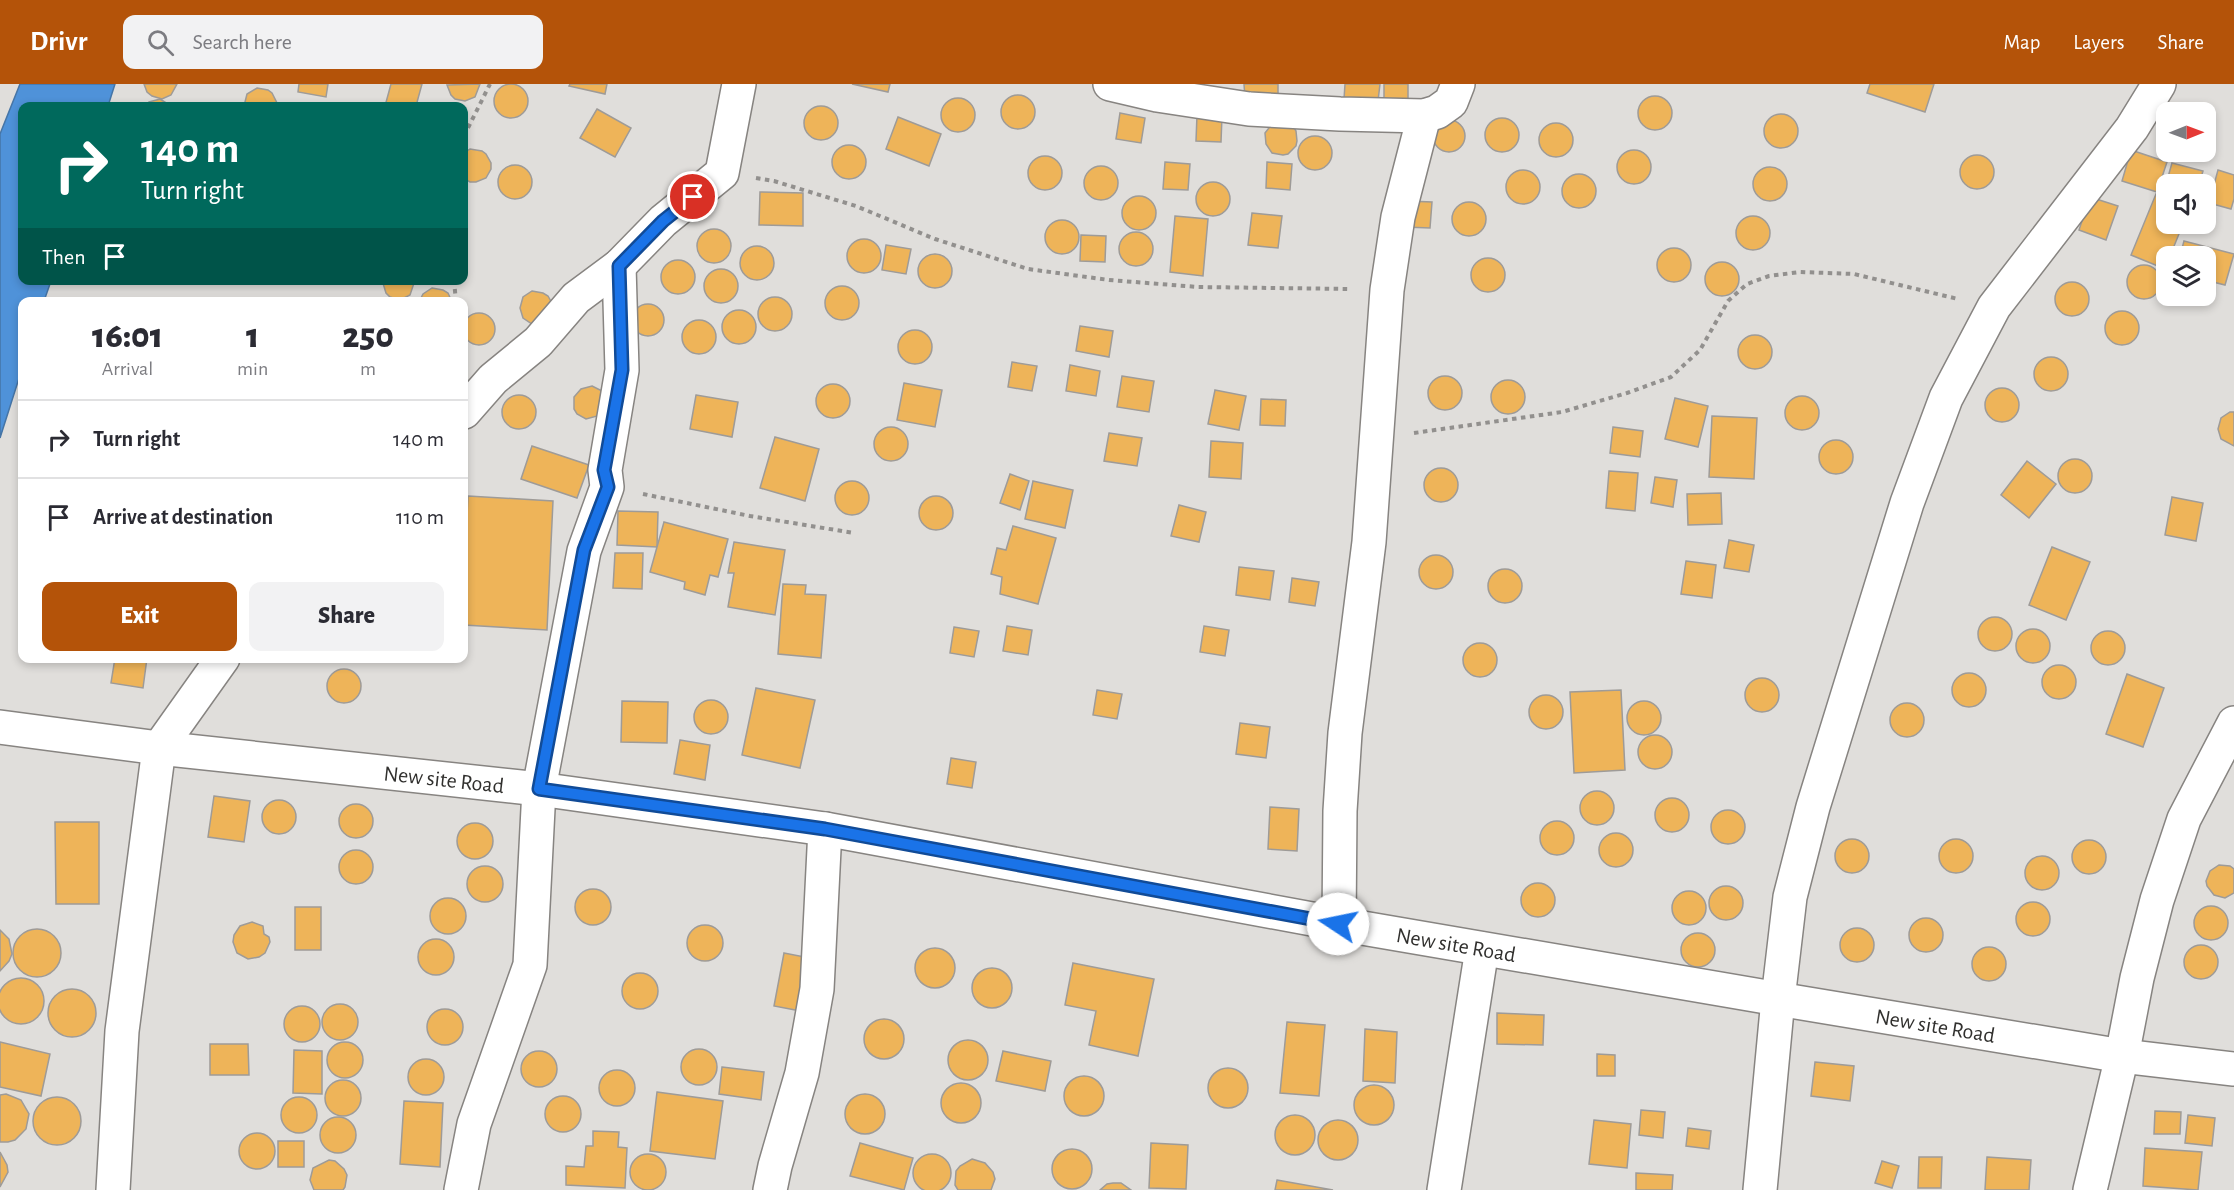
<!DOCTYPE html>
<style>
:root{--surface:#fff;--page:#f2f2f3;--text:#2b2b33;--muted:#7c7c81;--line:#e1e1e2;--accent:#b45309}
body{margin:0;font-family:"Alegreya Sans",sans-serif;background:var(--page);color:var(--text);height:100vh;display:flex;flex-direction:column;font-size:22px;white-space:nowrap}
*{box-sizing:border-box;margin:0}
p{font-size:20px;color:var(--muted)}
.icon{flex:none;width:33px;height:33px;fill:none;stroke:currentColor;stroke-width:2;stroke-linecap:round;stroke-linejoin:round}
.map{position:relative;flex:1;overflow:hidden}
.sheet{position:absolute;left:18px;top:213px;width:450px;height:366px;display:flex;flex-direction:column;background:var(--surface);border-radius:12px;box-shadow:0 3px 9px #0003}
.sheet>*{flex:none}
.hud{position:absolute;left:18px;top:18px;width:450px;height:183px;border-radius:12px;box-shadow:0 3px 9px #0003;background:#00695c;color:#fff;overflow:hidden}
.needle{width:39px;rotate:89deg}
.fabs{position:absolute;left:2156px;top:18px;display:grid;gap:12px}
.fabs a{display:grid;place-items:center;width:60px;height:60px;border-radius:12px;background:var(--surface);box-shadow:0 3px 9px #0003;font-size:30px}
.pin{position:absolute;display:grid;place-items:center;width:51px;height:51px;color:#fff;margin:-26px;border:3px solid #fff;border-radius:50%;box-shadow:0 2px 6px #0007}
.me{position:absolute;width:66px;margin:-33px;rotate:281deg;stroke-linejoin:round;filter:drop-shadow(0 0 4px #0008)}
.turn{display:flex;align-items:center;gap:21px;height:126px;padding:0 24px;font-size:27px}
.turn .icon{width:78px;height:78px;stroke-width:2.5}
.turn b{display:block;font-size:42px;line-height:51px}
.then{display:flex;align-items:center;height:57px;padding:0 24px;background:#0003;gap:12px;font-size:22px}
.eta{display:flex;justify-content:space-evenly;align-items:center;height:102px;text-align:center}
.eta b{font-size:36px;font-weight:800;line-height:42px}
.button{display:flex;gap:12px;margin-top:auto;padding:12px 24px}
.button a{flex:1;height:69px;border-radius:12px;background:var(--accent);color:#fff;font-size:24px;font-weight:800;line-height:69px;text-align:center}
.button a+a{background:var(--page);color:var(--text)}
ul{padding:0;list-style:none}
li{display:flex;align-items:center;gap:18px;height:78px;padding:0 24px;border-top:2px solid var(--line)}
li div{flex:1}
li b{display:block;font-size:22px}
li em{font-style:normal}
header{display:flex;align-items:center;gap:36px;box-sizing:border-box;height:84px;padding:0 30px;background:var(--accent);color:#fff}
header strong{font-size:28px}
nav{display:flex;gap:33px;margin-inline-start:auto;font-size:21px}
.search{width:420px;height:54px;background:var(--page);display:flex;align-items:center;gap:15px;box-sizing:border-box;padding:0 21px;border-radius:12px;color:var(--muted);font-size:22px}
.map>svg:first-child{display:block}
.water{fill:#4f92d9;stroke:#4675a6;stroke-width:1.5}
.building{fill:#eeb459;stroke:#9e9b98;stroke-width:1.5}
.lines{fill:none;stroke-linecap:round;stroke-linejoin:round}
.street-casing{stroke:#878481;stroke-width:36}
.path{stroke:#92908e;stroke-width:4;stroke-dasharray:4.5 4.5;stroke-linecap:butt}
.street{stroke:#fff;stroke-width:33}
.route-casing{stroke:#114b97;stroke-width:15}
.route{stroke:#1a73e8;stroke-width:10}
.labels{text-anchor:middle;stroke-width:4.5;stroke-linejoin:round;paint-order:stroke}
.street-label{font-size:22px;fill:#31302e;stroke:#e0dedb}
</style>
<header>
<strong>Drivr</strong>
<div class="search"><svg class="icon" aria-label="search" viewBox="0 0 24 24"><circle cx="10" cy="10" r="6"/><path d="M15 15l6 6"/></svg>Search here</div>
<nav><a>Map</a><a>Layers</a><a>Share</a></nav>
</header>
<div class="map">
<svg width="2234" height="1106" viewBox="0 0 2234 1106">
<rect width="100%" height="100%" fill="#e0dedb"/>
<!-- water -->
<polygon class="water" points="20,0 115,0 108,22 22,22 22,196 51,197 44,217 22,218 22,285 0,354 0,50"/>
<!-- building -->
<g class="building">
<polygon points="144,0 177,0 171,11 162,15 152,12 147,8"/>
<polygon points="299,0 328,0 326,13 298,8"/>
<polygon points="391,0 422,0 416,22 385,22"/>
<polygon points="480,0 475,13 465,17 455,15 451,11 447,1"/>
<polygon points="570,0 607,0 605,10 569,2"/>
<polygon points="852,0 890,0 888,8"/>
<polygon points="1244,0 1278,0 1278,13 1245,15"/>
<polygon points="1345,0 1380,0 1378,17 1344,15"/>
<rect x="1384" y="0" width="24" height="26"/>
<polygon points="1870,0 1934,0 1925,28 1867,9"/>
<circle cx="511" cy="17" r="17"/>
<polygon points="257,4 268,6 272,9 277,19 277,22 244,22 247,10"/>
<circle cx="1018" cy="28" r="17"/>
<circle cx="1655" cy="29" r="17"/>
<circle cx="958" cy="31" r="17"/>
<polygon points="160,15 171,22 145,22 149,18"/>
<circle cx="821" cy="39" r="17"/>
<polygon points="597,25 631,44 615,73 580,54"/>
<polygon points="1120,29 1145,34 1141,59 1116,55"/>
<circle cx="1781" cy="47" r="17"/>
<polygon points="1197,31 1222,32 1221,58 1196,57"/>
<polygon points="898,33 941,50 929,82 886,65"/>
<circle cx="1502" cy="51" r="17"/>
<circle cx="1449" cy="52" r="16"/>
<circle cx="1556" cy="56" r="17"/>
<polygon points="1272,40 1293,42 1296,47 1297,57 1296,62 1288,70 1283,71 1272,69 1266,60 1265,49"/>
<circle cx="1315" cy="69" r="17"/>
<circle cx="849" cy="78" r="17"/>
<polygon points="470,65 482,67 486,70 491,79 491,85 486,94 476,98 470,98 464,94 464,69"/>
<polygon points="2131,66 2167,78 2157,108 2122,97"/>
<circle cx="1634" cy="83" r="17"/>
<circle cx="1977" cy="88" r="17"/>
<circle cx="1045" cy="89" r="17"/>
<polygon points="1165,78 1190,80 1188,106 1163,105"/>
<polygon points="1267,78 1292,80 1290,106 1266,104"/>
<polygon points="2172,79 2203,87 2199,100 2166,100"/>
<circle cx="515" cy="98" r="17"/>
<circle cx="1101" cy="99" r="17"/>
<circle cx="1770" cy="100" r="17"/>
<polygon points="2218,86 2234,91 2234,115 2231,125 2209,119"/>
<circle cx="1523" cy="103" r="17"/>
<circle cx="1579" cy="107" r="17"/>
<circle cx="1213" cy="115" r="17"/>
<polygon points="760,108 803,109 803,142 759,141"/>
<polygon points="2156,110 2166,115 2166,140 2183,140 2170,172 2166,172 2165,185 2131,171"/>
<circle cx="1139" cy="129" r="17"/>
<polygon points="2090,113 2118,122 2106,156 2079,146"/>
<polygon points="1407,117 1432,118 1430,144 1405,143"/>
<circle cx="1469" cy="135" r="17"/>
<polygon points="1252,129 1282,132 1278,164 1248,161"/>
<polygon points="1175,132 1208,135 1203,192 1170,188"/>
<circle cx="1753" cy="149" r="17"/>
<circle cx="1062" cy="153" r="17"/>
<circle cx="714" cy="162" r="17"/>
<circle cx="1136" cy="165" r="17"/>
<polygon points="1081,151 1106,152 1105,178 1080,177"/>
<circle cx="864" cy="172" r="17"/>
<polygon points="2184,157 2234,170 2225,201 2205,196 2205,172 2180,172"/>
<polygon points="886,161 911,165 906,190 882,186"/>
<circle cx="757" cy="179" r="17"/>
<circle cx="1674" cy="181" r="17"/>
<circle cx="935" cy="187" r="17"/>
<circle cx="1488" cy="191" r="17"/>
<circle cx="678" cy="193" r="17"/>
<circle cx="1722" cy="195" r="17"/>
<circle cx="2144" cy="198" r="17"/>
<circle cx="721" cy="202" r="17"/>
<polygon points="382,196 415,196 410,211 400,216 390,213 386,209"/>
<circle cx="2072" cy="215" r="17"/>
<circle cx="842" cy="219" r="17"/>
<polygon points="432,204 443,206 448,209 452,218 419,218 423,210"/>
<polygon points="532,207 543,209 548,212 553,221 532,240 523,234 520,224 523,213"/>
<circle cx="775" cy="230" r="17"/>
<circle cx="648" cy="236" r="16"/>
<circle cx="739" cy="243" r="17"/>
<circle cx="2122" cy="244" r="17"/>
<circle cx="479" cy="245" r="16"/>
<circle cx="699" cy="253" r="17"/>
<polygon points="1080,242 1113,247 1109,273 1076,267"/>
<circle cx="915" cy="263" r="17"/>
<circle cx="1755" cy="268" r="17"/>
<circle cx="2051" cy="290" r="17"/>
<polygon points="1012,278 1037,282 1032,307 1008,303"/>
<polygon points="1070,281 1100,287 1096,312 1066,307"/>
<polygon points="1122,292 1154,297 1149,328 1117,323"/>
<circle cx="1445" cy="309" r="17"/>
<circle cx="1508" cy="313" r="17"/>
<polygon points="904,299 942,306 935,343 897,336"/>
<circle cx="833" cy="317" r="17"/>
<polygon points="592,302 602,307 601,331 586,335 577,330 574,325 574,313 581,305"/>
<circle cx="2002" cy="321" r="17"/>
<polygon points="1215,306 1246,312 1239,346 1208,340"/>
<polygon points="696,311 738,318 732,353 690,345"/>
<circle cx="519" cy="328" r="17"/>
<circle cx="1802" cy="329" r="17"/>
<polygon points="1675,314 1708,322 1698,363 1665,355"/>
<polygon points="1261,315 1286,316 1285,342 1260,341"/>
<polygon points="2230,328 2234,328 2234,362 2221,355 2218,345 2221,334"/>
<polygon points="1712,332 1757,334 1754,395 1709,393"/>
<polygon points="1613,343 1643,347 1640,373 1610,369"/>
<circle cx="891" cy="360" r="17"/>
<polygon points="1109,349 1142,354 1137,382 1104,377"/>
<polygon points="775,353 819,365 805,417 760,404"/>
<circle cx="1836" cy="373" r="17"/>
<polygon points="1211,357 1243,359 1241,395 1209,393"/>
<polygon points="532,362 589,381 577,414 521,395"/>
<circle cx="2075" cy="392" r="17"/>
<polygon points="2027,377 2056,400 2029,434 2001,411"/>
<circle cx="1441" cy="401" r="17"/>
<polygon points="1609,387 1638,389 1635,427 1606,424"/>
<polygon points="1010,390 1029,397 1020,426 1000,419"/>
<polygon points="1655,393 1677,396 1673,423 1651,419"/>
<polygon points="1033,397 1073,406 1065,444 1025,435"/>
<circle cx="852" cy="414" r="17"/>
<polygon points="1721,409 1722,440 1688,441 1687,410"/>
<polygon points="468,412 553,417 547,546 464,541 464,492"/>
<circle cx="936" cy="429" r="17"/>
<polygon points="2172,413 2203,419 2196,457 2165,451"/>
<polygon points="1179,421 1206,428 1199,458 1171,452"/>
<polygon points="618,427 658,428 657,463 617,461"/>
<polygon points="664,438 728,455 718,493 710,491 705,511 684,505 685,498 650,488"/>
<polygon points="1013,442 1056,454 1038,520 1000,510 1002,493 991,490 997,464 1006,466"/>
<polygon points="1729,456 1754,461 1749,488 1724,484"/>
<polygon points="734,458 785,466 775,531 728,523 734,489 728,489"/>
<polygon points="2052,463 2090,478 2066,536 2029,521"/>
<polygon points="615,469 643,469 642,505 613,504"/>
<circle cx="1436" cy="488" r="17"/>
<polygon points="1686,477 1716,481 1712,514 1681,510"/>
<polygon points="1239,483 1274,487 1270,516 1236,511"/>
<circle cx="1505" cy="502" r="17"/>
<polygon points="1292,494 1319,498 1315,522 1289,518"/>
<polygon points="783,500 806,501 805,510 826,511 821,574 778,570"/>
<circle cx="1995" cy="550" r="17"/>
<polygon points="1007,542 1032,546 1028,571 1003,567"/>
<polygon points="1204,542 1229,546 1225,572 1200,568"/>
<polygon points="954,543 979,547 974,573 950,569"/>
<circle cx="2033" cy="562" r="17"/>
<circle cx="2108" cy="564" r="17"/>
<circle cx="1480" cy="576" r="17"/>
<polygon points="115,574 147,574 143,604 111,599"/>
<circle cx="2059" cy="598" r="17"/>
<circle cx="344" cy="602" r="17"/>
<circle cx="1969" cy="606" r="17"/>
<polygon points="2127,590 2164,604 2143,663 2106,650"/>
<circle cx="1762" cy="611" r="17"/>
<polygon points="756,604 815,616 800,684 742,671"/>
<polygon points="1097,606 1122,610 1117,635 1093,631"/>
<polygon points="1621,606 1625,686 1574,689 1570,608"/>
<circle cx="1546" cy="628" r="17"/>
<circle cx="711" cy="633" r="17"/>
<polygon points="622,617 668,618 667,659 621,658"/>
<circle cx="1644" cy="634" r="17"/>
<circle cx="1907" cy="636" r="17"/>
<polygon points="1240,639 1270,643 1266,674 1236,670"/>
<circle cx="1655" cy="668" r="17"/>
<polygon points="680,656 710,661 705,696 674,690"/>
<polygon points="951,674 976,678 972,704 947,700"/>
<circle cx="1597" cy="724" r="17"/>
<polygon points="214,712 250,717 244,758 208,753"/>
<circle cx="1672" cy="731" r="17"/>
<circle cx="279" cy="733" r="17"/>
<circle cx="356" cy="737" r="17"/>
<polygon points="1270,723 1299,725 1297,767 1268,765"/>
<circle cx="1728" cy="743" r="17"/>
<circle cx="1557" cy="754" r="17"/>
<polygon points="55,738 99,738 99,820 56,820"/>
<circle cx="475" cy="757" r="18"/>
<circle cx="1616" cy="766" r="17"/>
<circle cx="1852" cy="772" r="17"/>
<circle cx="1956" cy="772" r="17"/>
<circle cx="2089" cy="773" r="17"/>
<circle cx="356" cy="783" r="17"/>
<circle cx="2042" cy="789" r="17"/>
<polygon points="2219,781 2230,782 2234,785 2234,809 2225,814 2214,811 2207,802 2206,797 2210,787"/>
<circle cx="485" cy="800" r="18"/>
<circle cx="1538" cy="816" r="17"/>
<circle cx="1726" cy="819" r="17"/>
<circle cx="593" cy="823" r="18"/>
<circle cx="1689" cy="824" r="17"/>
<circle cx="448" cy="832" r="18"/>
<circle cx="2033" cy="835" r="17"/>
<circle cx="2211" cy="839" r="17"/>
<rect x="295" y="823" width="26" height="43"/>
<circle cx="1926" cy="851" r="17"/>
<polygon points="252,838 263,842 264,850 269,853 270,858 265,869 259,873 248,875 237,869 233,858 234,851 240,842"/>
<circle cx="705" cy="859" r="18"/>
<circle cx="1857" cy="861" r="17"/>
<circle cx="37" cy="869" r="24"/>
<polygon points="0,846 9,855 12,870 9,877 0,887"/>
<circle cx="1698" cy="866" r="17"/>
<circle cx="436" cy="873" r="18"/>
<circle cx="2201" cy="878" r="17"/>
<circle cx="1989" cy="880" r="17"/>
<circle cx="935" cy="884" r="20"/>
<polygon points="784,869 815,875 806,928 774,922"/>
<polygon points="1073,879 1154,895 1138,972 1089,961 1096,927 1065,921"/>
<circle cx="992" cy="904" r="20"/>
<circle cx="640" cy="907" r="18"/>
<circle cx="21" cy="917" r="23"/>
<circle cx="72" cy="929" r="24"/>
<circle cx="340" cy="938" r="18"/>
<circle cx="302" cy="940" r="18"/>
<circle cx="445" cy="943" r="18"/>
<polygon points="1497,929 1544,931 1543,961 1497,960"/>
<circle cx="884" cy="955" r="20"/>
<polygon points="1287,938 1325,941 1319,1012 1280,1009"/>
<polygon points="1365,945 1397,948 1395,999 1363,997"/>
<circle cx="968" cy="976" r="20"/>
<circle cx="345" cy="976" r="18"/>
<polygon points="0,958 50,970 41,1012 0,1003"/>
<polygon points="210,960 248,960 249,991 210,991"/>
<circle cx="699" cy="983" r="18"/>
<polygon points="294,966 322,967 322,1010 293,1009"/>
<circle cx="539" cy="985" r="18"/>
<polygon points="1003,967 1051,977 1045,1007 996,997"/>
<polygon points="1597,970 1615,971 1615,992 1597,992"/>
<circle cx="426" cy="993" r="18"/>
<polygon points="1815,978 1854,982 1850,1017 1811,1012"/>
<polygon points="722,983 764,988 761,1016 719,1010"/>
<circle cx="1228" cy="1004" r="20"/>
<circle cx="617" cy="1004" r="18"/>
<circle cx="1084" cy="1012" r="20"/>
<circle cx="343" cy="1014" r="18"/>
<circle cx="961" cy="1019" r="20"/>
<circle cx="1374" cy="1021" r="20"/>
<polygon points="657,1008 723,1017 715,1075 650,1067"/>
<polygon points="6,1010 21,1016 29,1030 26,1045 15,1056 8,1058 0,1058 0,1011"/>
<circle cx="865" cy="1030" r="20"/>
<circle cx="563" cy="1030" r="18"/>
<circle cx="299" cy="1031" r="18"/>
<circle cx="57" cy="1037" r="24"/>
<polygon points="404,1017 443,1019 440,1083 400,1080"/>
<polygon points="1641,1026 1665,1028 1663,1054 1639,1051"/>
<polygon points="2155,1027 2181,1028 2180,1050 2154,1050"/>
<polygon points="2188,1031 2215,1034 2212,1062 2185,1059"/>
<circle cx="1295" cy="1051" r="20"/>
<circle cx="338" cy="1051" r="18"/>
<polygon points="1594,1036 1631,1040 1627,1084 1589,1080"/>
<circle cx="1338" cy="1056" r="20"/>
<polygon points="1688,1044 1711,1047 1709,1065 1686,1062"/>
<polygon points="593,1047 619,1048 618,1063 627,1064 625,1104 566,1101 566,1082 584,1083 586,1062 593,1062"/>
<circle cx="257" cy="1067" r="18"/>
<rect x="278" y="1057" width="26" height="26"/>
<polygon points="860,1059 913,1074 904,1106 850,1092"/>
<polygon points="1151,1059 1188,1061 1186,1105 1149,1104"/>
<polygon points="2145,1064 2202,1068 2198,1106 2143,1102"/>
<circle cx="1072" cy="1085" r="20"/>
<polygon points="0,1068 7,1081 8,1088 0,1103"/>
<circle cx="932" cy="1089" r="19"/>
<circle cx="648" cy="1088" r="18"/>
<polygon points="1919,1073 1942,1073 1941,1104 1918,1104"/>
<polygon points="1987,1073 2031,1076 2029,1106 1985,1106"/>
<polygon points="972,1075 985,1079 993,1088 995,1095 991,1106 958,1106 955,1101 956,1087 960,1082"/>
<polygon points="329,1076 335,1077 344,1085 347,1091 345,1103 343,1106 314,1106 310,1096 313,1084"/>
<polygon points="1882,1077 1899,1082 1892,1104 1875,1099"/>
<polygon points="1636,1089 1673,1091 1672,1106 1636,1106"/>
<polygon points="1277,1096 1333,1106 1275,1106"/>
<polygon points="1113,1099 1121,1099 1131,1106 1100,1106 1107,1100"/>
</g>
<g class="lines">
<defs>
<g id="street">
<polyline points="1110,0 1157,11 1249,25 1340,30 1424,32 1437,28 1451,18 1458,0"/>
<polyline points="464,328 493,295 538,258 576,214 619,182 663,137 722,89 739,0"/>
<path id="s1" d="M0 643 159 664 539 705 825 745 1339 840 1778 915 2122 972 2234 985"/>
<polyline points="1339,840 1340,727 1345,649 1369,458 1387,206 1398,133 1424,32"/>
<polyline points="113,1106 122,947 159,664 223,574"/>
<polyline points="461,1106 474,1040 530,881 539,705 584,467 607,403 605,386 622,286 619,182"/>
<polyline points="770,1106 775,1082 802,989 817,905 825,745"/>
<polyline points="1444,1106 1482,865"/>
<polyline points="1760,1106 1778,915 1790,813 1813,723 1907,419 1946,314 1994,223 2132,44 2159,0"/>
<polyline points="2090,1106 2122,972 2137,894 2157,816 2184,735 2234,639"/>
</g>
</defs>
<!-- street casing -->
<use href="#street" class="street-casing"/>
<!-- path -->
<g class="path">
<polyline points="464,52 490,0"/>
<polyline points="756,94 774,97 856,122 935,155 1028,185 1109,196 1198,203 1351,205"/>
<polyline points="454,196 456,218"/>
<polyline points="1414,349 1562,328 1627,309 1671,293 1700,266 1728,217 1747,200 1769,192 1800,188 1854,190 1958,215"/>
<polyline points="643,410 750,432 854,449"/>
</g>
<!-- street -->
<use href="#street" class="street"/>
</g>
<g class="lines">
<defs>
<polyline id="route" points="693,113 663,137 619,182 622,286 604,386 608,403 584,466 539,705 825,745 1338,840"/>
</defs>
<!-- route casing -->
<use href="#route" class="route-casing"/>
<!-- route -->
<use href="#route" class="route"/>
</g>
<g class="labels">
<!-- street labels -->
<g class="street-label">
<text dy="8" stroke="none"><textPath href="#s1" startOffset="447">New site Road</textPath></text>
<text dy="8" stroke="none"><textPath href="#s1" startOffset="1473">New site Road</textPath></text>
<text dy="8" stroke="none"><textPath href="#s1" startOffset="1959">New site Road</textPath></text>
</g>
</g>
</svg>
<div class="fabs">
<a><svg class="needle" viewBox="-14 -14 28 28"><path d="M0-13l5 13h-10z" fill="#e53935"/><path d="M0 13l5-13h-10z" fill="#7c7c81"/></svg></a>
<a><svg class="icon" aria-label="sound" viewBox="0 0 24 24"><path d="M4 9h4l5-4v14l-5-4H4zM17 9q2 3 0 6"/></svg></a>
<a><svg class="icon" aria-label="layers" viewBox="0 0 24 24"><path d="M12 4l9 5-9 5-9-5zM3 14l9 5 9-5"/></svg></a>
</div>
<div class="pin" style="left:693px;top:113px;background:#d93025"><svg class="icon" aria-label="arrive" viewBox="0 0 24 24"><path d="M6 21V4h12l-3 4 3 4H6"/></svg></div>
<svg class="me" style="left:1338px;top:840px" viewBox="-20 -20 40 40"><circle r="19" fill="#fff"/><path d="M0-13L10 11 0 6-10 11z" fill="#1a73e8"/></svg>
<div class="hud">
<div class="turn"><svg class="icon" aria-label="right" viewBox="0 0 24 24"><path d="M7 20v-9h11M14 6l5 5-5 5"/></svg><div><b>140 m</b>Turn right</div></div>
<div class="then">Then<svg class="icon" aria-label="arrive" viewBox="0 0 24 24"><path d="M6 21V4h12l-3 4 3 4H6"/></svg></div>
</div>
<section class="sheet">
<div class="eta">
<div><b>16:01</b><p>Arrival</p></div>
<div><b>1</b><p>min</p></div>
<div><b>250</b><p>m</p></div>
</div>
<ul>
<li><svg class="icon" aria-label="right" viewBox="0 0 24 24"><path d="M7 20v-9h11M14 6l5 5-5 5"/></svg><div><b>Turn right</b></div><em>140 m</em></li>
<li><svg class="icon" aria-label="arrive" viewBox="0 0 24 24"><path d="M6 21V4h12l-3 4 3 4H6"/></svg><div><b>Arrive at destination</b></div><em>110 m</em></li>
</ul>
<div class="button"><a>Exit</a><a>Share</a></div>
</section>
</div>
